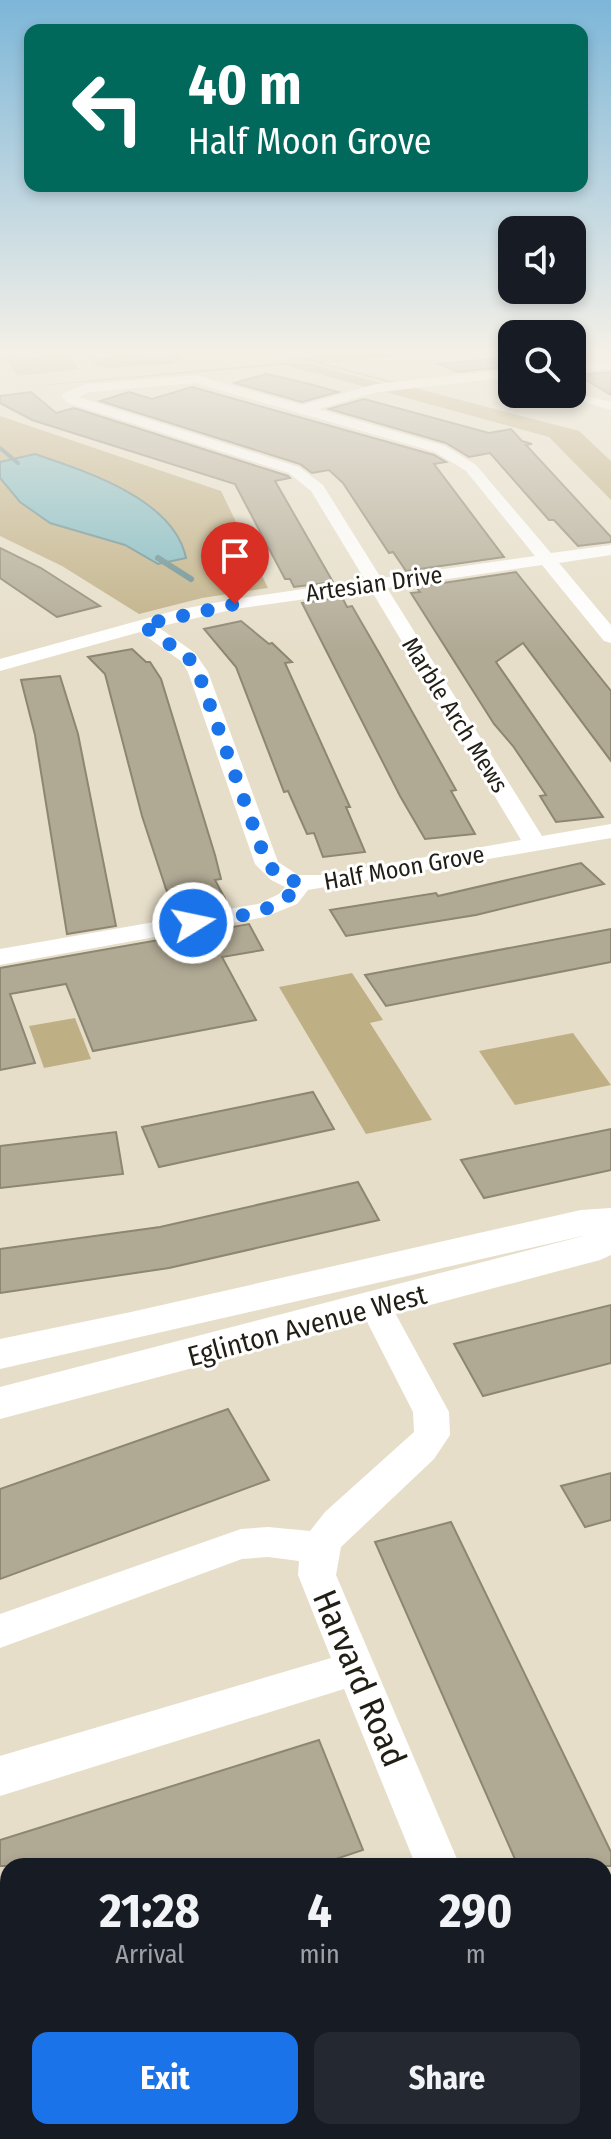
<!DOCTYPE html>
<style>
:root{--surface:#171b24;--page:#242831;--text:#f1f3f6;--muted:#9ea1a6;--accent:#1a73e8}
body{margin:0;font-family:"Fira Sans Condensed",sans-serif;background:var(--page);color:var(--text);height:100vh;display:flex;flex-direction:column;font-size:30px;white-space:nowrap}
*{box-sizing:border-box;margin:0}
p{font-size:26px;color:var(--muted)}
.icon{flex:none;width:44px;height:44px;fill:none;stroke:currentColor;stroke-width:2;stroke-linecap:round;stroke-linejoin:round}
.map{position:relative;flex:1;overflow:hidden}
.panel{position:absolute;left:0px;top:1858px;width:612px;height:282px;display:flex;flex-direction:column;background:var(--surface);border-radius:24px 24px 0 0;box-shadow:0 4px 12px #0003}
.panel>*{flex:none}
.banner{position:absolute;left:24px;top:24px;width:564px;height:168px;border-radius:16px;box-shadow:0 4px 12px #0003;background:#00695c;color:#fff;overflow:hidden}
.fabs{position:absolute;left:498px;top:216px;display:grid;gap:16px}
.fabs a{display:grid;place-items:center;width:88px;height:88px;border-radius:16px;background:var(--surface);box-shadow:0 4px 12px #0003;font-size:40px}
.pin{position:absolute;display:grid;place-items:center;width:68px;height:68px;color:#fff;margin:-82px -34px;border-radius:50% 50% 50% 0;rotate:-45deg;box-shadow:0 0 8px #0007}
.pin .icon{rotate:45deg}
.me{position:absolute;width:88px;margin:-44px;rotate:80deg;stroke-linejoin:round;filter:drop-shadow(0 0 6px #0008)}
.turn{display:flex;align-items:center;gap:28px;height:168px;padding:0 32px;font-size:36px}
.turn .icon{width:104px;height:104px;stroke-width:2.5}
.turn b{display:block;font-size:56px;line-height:68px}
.eta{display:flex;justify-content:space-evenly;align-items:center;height:136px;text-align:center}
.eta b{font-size:48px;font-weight:700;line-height:56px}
.primary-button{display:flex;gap:16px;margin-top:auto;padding:16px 32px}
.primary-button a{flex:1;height:92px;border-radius:16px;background:var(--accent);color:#fff;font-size:32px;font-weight:700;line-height:92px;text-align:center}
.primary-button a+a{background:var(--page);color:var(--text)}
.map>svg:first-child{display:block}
.green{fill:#bfaf84}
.water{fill:#7cb8c1;stroke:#618a8e;stroke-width:2}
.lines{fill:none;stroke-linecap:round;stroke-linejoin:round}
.stream-far1{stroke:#618a8e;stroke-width:4}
.stream{stroke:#618a8e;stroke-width:6}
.building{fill:#b0a994;stroke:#8d8672;stroke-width:2}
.minor{fill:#fff;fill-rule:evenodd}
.major{fill:#fff;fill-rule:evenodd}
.route{stroke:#1a73e8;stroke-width:14;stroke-dasharray:0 25.2}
.labels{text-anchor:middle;stroke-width:6;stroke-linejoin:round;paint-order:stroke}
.far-street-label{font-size:24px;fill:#211e16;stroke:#fff}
.street-label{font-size:28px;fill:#211e16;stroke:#fff}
.near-street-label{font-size:34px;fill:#211e16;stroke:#fff}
</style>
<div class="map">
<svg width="611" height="2139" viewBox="0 0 611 2139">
<rect width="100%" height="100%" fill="#e6dec9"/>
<!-- green -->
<g class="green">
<polygon points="87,353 99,359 142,353 148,360 173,358 172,355 177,355 181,360 170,364 107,368 97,366"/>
<polygon points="364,353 431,353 323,363 395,382 391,383 311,362 273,361"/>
<polygon points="68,354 79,369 18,376 4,358 12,357 15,360"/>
<polygon points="278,363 309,363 384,384 366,387 285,365 0,389"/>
<polygon points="415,388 579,431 611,461 611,500 549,437 385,392"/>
<polygon points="0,416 221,491 268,588 202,598 139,614 62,566 0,536"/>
<polygon points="352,973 383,1020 370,1023 432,1120 366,1134 279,987"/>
<polygon points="75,1018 91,1059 44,1068 29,1026"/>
<polygon points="573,1033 611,1085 515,1105 479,1051"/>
</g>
<!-- water -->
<path class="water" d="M35 454C85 471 174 499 186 558L158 564 125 545 50 523 20 502 0 478V462Z"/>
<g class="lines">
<!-- stream-far1 -->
<polyline class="stream-far1" points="0,448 18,463"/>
<!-- stream -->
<polyline class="stream" points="158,558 191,579"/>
</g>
<!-- building -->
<g class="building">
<polygon points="512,357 512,366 457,372 439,364"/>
<polygon points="611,372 611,395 578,375"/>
<polygon points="266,374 310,384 338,392 302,402 235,383"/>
<polygon points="192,387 434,455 446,462 434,464 504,557 406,571 393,552 389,553 343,483 329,470 312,473 300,464 100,401 129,392 152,399"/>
<polygon points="31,392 56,413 74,408 288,476 290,478 275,481 333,582 294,587 290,579 285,579 235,484 32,420 0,403 0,396"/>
<polygon points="364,399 489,433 511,429 522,441 532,444 526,445 611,537 611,542 578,546 554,520 549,520 490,453 469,457 446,443 329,409"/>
<polygon points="0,548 41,568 100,606 57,617 0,578"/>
<polygon points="516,572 611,691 611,761 523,643 496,662 603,817 556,822 540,796 546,795 513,746 494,724 411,593 420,592 416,587"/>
<polygon points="342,597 347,607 352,606 382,658 456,790 451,791 475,834 425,839 400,796 302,603"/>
<polygon points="241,621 269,644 272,643 292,662 285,663 350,807 346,807 365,852 323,857 314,833 307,834 288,791 284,792 236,667 204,629"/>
<polygon points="132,649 146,662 150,662 161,679 215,855 221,879 215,880 229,906 179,915 166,889 142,816 105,674 88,657"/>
<polygon points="60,676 78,734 116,926 67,934 35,735 21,680"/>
<polygon points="581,863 604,884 476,915 346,936 330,910 436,893 438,896"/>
<polygon points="249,924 263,950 222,957 256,1020 93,1051 66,984 10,994 35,1063 0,1070 0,968"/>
<polygon points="611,929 611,962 386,1006 365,975"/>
<polygon points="313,1092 334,1129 159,1167 142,1127"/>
<polygon points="611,1129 611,1170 484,1198 461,1160"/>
<polygon points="116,1132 123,1174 0,1188 0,1146"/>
<polygon points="358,1182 379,1220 169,1268 0,1293 0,1249 160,1227"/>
<polygon points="611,1305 611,1363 483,1396 454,1344"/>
<polygon points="228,1409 269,1480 0,1579 0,1489"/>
<polygon points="611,1473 611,1520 585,1527 561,1486"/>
<polygon points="451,1522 611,1852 611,1866 518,1866 375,1542"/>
<polygon points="319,1740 363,1850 315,1866 0,1866 0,1840"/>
</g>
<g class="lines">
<!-- minor -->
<g class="minor">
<polygon points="611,361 611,369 572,372 572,364"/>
<path d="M512 369V377L377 392 318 409 445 446 476 465 551 553 611 545V555L559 563 611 625V643L604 641 542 565 387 588 542 836 611 824V838L308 890 297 904 265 917 0 965V949L258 904 279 894 285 887 271 880 255 864 188 672 181 661 140 632 0 671V659L177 610 235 599 365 580 311 491 289 473 68 403 62 396 64 393 86 384 196 375 302 405 376 384ZM195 383 435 452 466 471 535 556 381 578 323 485 299 467 78 397 89 392ZM371 590 521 840 324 875H298L278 862 208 672 195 653 158 627 235 609Z"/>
<polygon points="572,392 611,402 611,410 557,394"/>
<polygon points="376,1296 388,1300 449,1412 450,1435 434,1459 341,1547 336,1575 460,1866 416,1866 344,1689 0,1796 0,1756 331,1658 298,1575 299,1561 268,1557 242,1559 0,1648 0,1614 241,1529 268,1527 310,1531 325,1512 414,1432 413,1412 360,1308 364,1300"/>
<polygon points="137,2132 204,2132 201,2139 134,2139"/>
<polygon points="521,2132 571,2132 573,2139 523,2139"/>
</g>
<!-- major -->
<polygon class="major" points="611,1208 611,1255 600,1260 0,1419 0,1387 587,1235 0,1369 0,1339 131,1312 581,1210"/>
</g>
<!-- sky -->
<linearGradient id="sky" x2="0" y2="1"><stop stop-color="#7db6d8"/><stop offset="0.54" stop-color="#f4f0e7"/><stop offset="1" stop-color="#f4f0e7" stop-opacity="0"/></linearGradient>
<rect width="611" height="652" fill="url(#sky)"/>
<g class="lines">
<!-- route -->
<path class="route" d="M193 923C233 916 275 917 301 883L282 878 267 864 198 672 188 657 142 625 235 604"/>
</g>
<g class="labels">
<!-- far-street labels -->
<g class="far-street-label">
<text transform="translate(374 584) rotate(-8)" y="8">Artesian Drive</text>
<text transform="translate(455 715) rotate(58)" y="8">Marble Arch Mews</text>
<text transform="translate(404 868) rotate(-10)" y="8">Half Moon Grove</text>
</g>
<!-- street labels -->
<g class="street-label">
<text transform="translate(307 1325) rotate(-15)" y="10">Eglinton Avenue West</text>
</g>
<!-- near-street labels -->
<g class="near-street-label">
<text transform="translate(360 1678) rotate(67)" y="12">Harvard Road</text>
</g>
</g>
</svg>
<div class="fabs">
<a><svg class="icon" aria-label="sound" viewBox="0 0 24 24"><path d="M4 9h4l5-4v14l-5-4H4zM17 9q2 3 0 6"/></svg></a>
<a><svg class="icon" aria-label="search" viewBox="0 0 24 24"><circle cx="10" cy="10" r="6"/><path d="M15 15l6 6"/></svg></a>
</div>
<div class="pin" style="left:235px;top:604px;background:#d93025"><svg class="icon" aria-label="arrive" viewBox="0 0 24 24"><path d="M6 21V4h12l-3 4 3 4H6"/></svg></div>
<svg class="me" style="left:193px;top:923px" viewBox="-20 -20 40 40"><circle r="17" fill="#1a73e8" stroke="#fff" stroke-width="3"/><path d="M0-11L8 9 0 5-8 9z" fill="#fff"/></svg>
<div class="banner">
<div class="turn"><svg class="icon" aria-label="left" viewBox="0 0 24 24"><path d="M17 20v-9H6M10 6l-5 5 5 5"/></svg><div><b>40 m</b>Half Moon Grove</div></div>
</div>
<section class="panel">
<div class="eta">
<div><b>21:28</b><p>Arrival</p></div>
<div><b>4</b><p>min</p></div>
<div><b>290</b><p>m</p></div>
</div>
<div class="primary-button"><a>Exit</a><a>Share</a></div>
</section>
</div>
